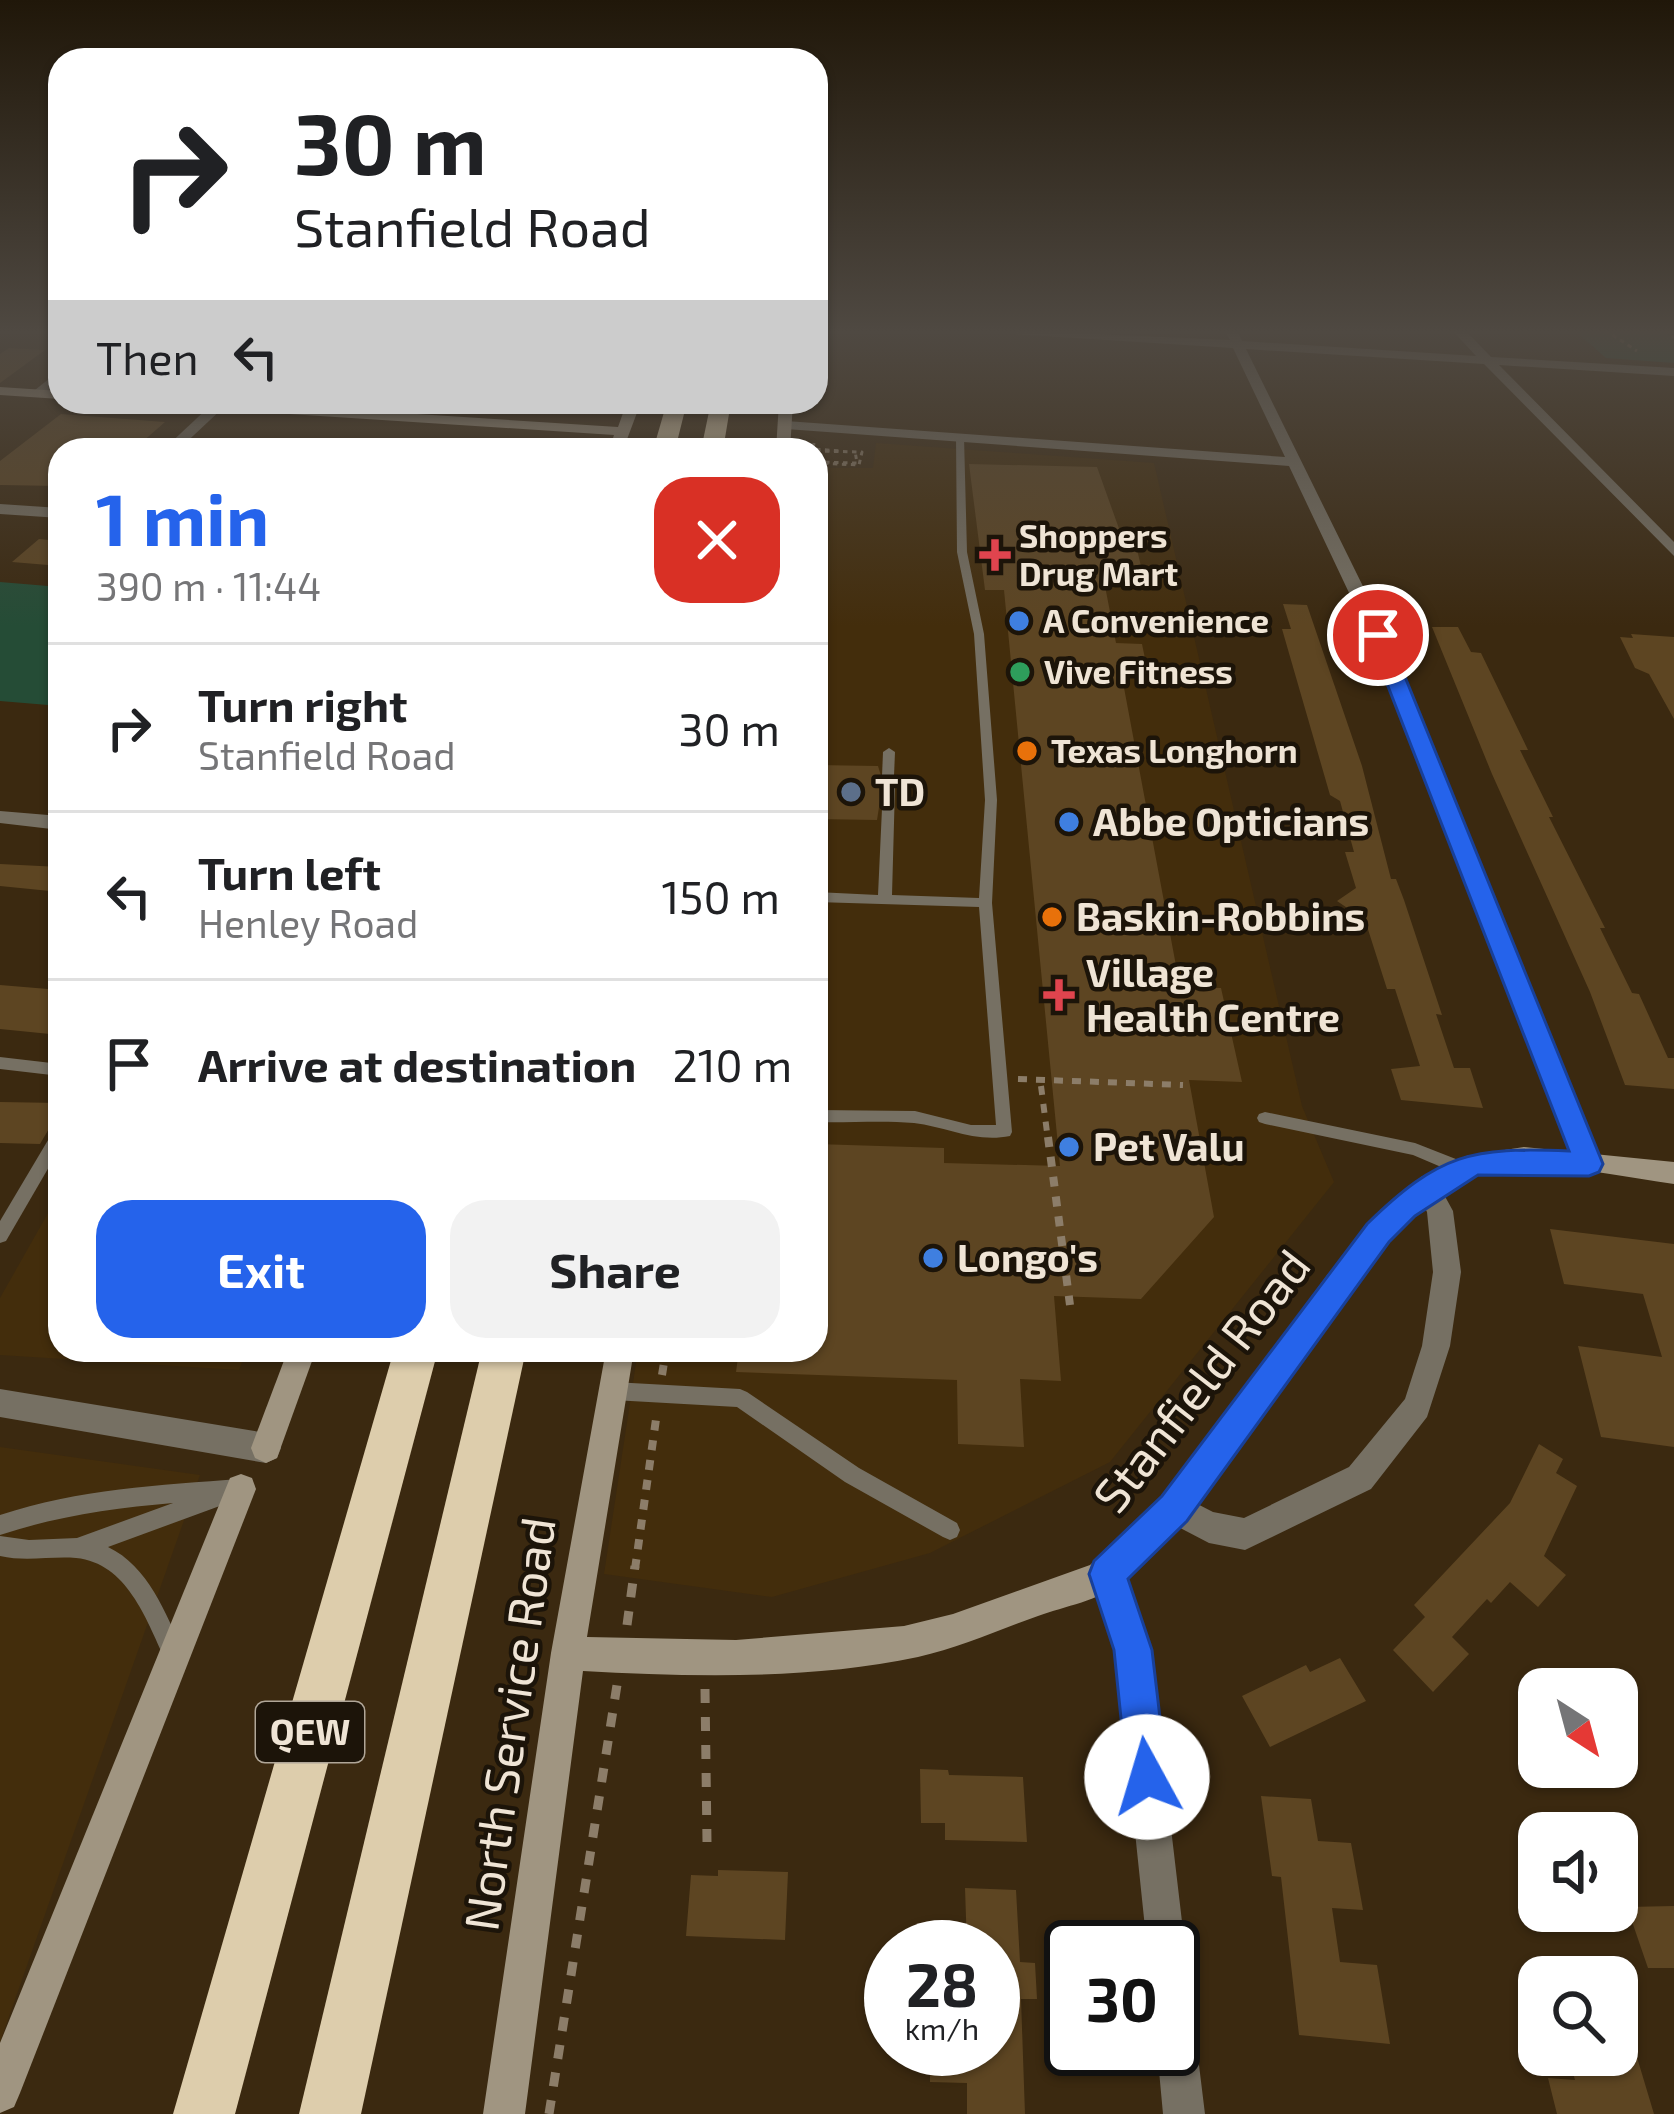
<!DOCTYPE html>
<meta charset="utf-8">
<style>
:root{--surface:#fff;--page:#f2f2f2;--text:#202124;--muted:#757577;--line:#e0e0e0;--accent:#2563eb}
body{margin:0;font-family:"Exo 2",sans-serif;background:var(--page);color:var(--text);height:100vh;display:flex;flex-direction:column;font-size:45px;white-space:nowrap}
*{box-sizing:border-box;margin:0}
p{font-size:39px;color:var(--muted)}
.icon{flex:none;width:66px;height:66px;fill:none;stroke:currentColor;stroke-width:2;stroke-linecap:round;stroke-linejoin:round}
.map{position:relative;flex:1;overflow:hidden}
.details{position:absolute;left:48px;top:438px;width:780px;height:924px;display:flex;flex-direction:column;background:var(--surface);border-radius:36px;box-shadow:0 3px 9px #0004}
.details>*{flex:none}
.hud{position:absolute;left:48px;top:48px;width:780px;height:366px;border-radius:36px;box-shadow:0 3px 9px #0004;background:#fff;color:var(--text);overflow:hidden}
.needle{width:78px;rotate:144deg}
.fabs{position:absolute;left:1518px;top:1668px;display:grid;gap:24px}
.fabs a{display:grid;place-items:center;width:120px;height:120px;border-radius:24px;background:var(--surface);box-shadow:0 3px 9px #0004;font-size:60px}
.speed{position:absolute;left:864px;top:1920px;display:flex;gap:24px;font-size:60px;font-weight:700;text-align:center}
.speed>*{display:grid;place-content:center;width:156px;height:156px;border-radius:50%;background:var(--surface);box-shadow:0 3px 9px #0004;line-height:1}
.speed small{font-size:30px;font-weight:400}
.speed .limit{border:6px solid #111;border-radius:18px;background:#fff;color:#111}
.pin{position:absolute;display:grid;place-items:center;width:102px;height:102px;color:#fff;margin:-51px;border:6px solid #fff;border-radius:50%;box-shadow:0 3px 12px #0007}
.me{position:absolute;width:132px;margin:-66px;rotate:354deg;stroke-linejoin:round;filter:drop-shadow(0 0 9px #0008)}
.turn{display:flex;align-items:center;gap:42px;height:252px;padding:0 48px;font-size:54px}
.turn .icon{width:156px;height:156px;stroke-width:2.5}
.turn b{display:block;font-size:84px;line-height:102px}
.then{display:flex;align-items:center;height:114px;padding:0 48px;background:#0003;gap:24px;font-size:45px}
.round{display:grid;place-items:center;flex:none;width:126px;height:126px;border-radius:36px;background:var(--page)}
.summary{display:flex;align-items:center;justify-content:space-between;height:204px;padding:0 48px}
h1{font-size:72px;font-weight:700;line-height:90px;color:var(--accent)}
.action{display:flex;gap:24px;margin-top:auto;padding:24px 48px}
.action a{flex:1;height:138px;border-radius:36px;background:var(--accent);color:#fff;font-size:48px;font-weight:700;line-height:138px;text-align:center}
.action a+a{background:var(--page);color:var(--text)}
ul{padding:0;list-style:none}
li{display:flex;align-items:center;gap:36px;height:168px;padding:0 48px;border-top:3px solid var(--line)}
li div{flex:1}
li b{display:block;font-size:45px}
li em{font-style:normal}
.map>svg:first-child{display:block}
.built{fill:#432d0c}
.green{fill:#254c36}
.building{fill:#5d4522}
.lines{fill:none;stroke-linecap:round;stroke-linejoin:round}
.path-far3{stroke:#8c7d69;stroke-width:3;stroke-dasharray:4.5 4.5;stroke-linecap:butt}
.path-far2{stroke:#8c7d69;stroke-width:6;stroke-dasharray:9 9;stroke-linecap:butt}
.path-far1{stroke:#8c7d69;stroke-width:8;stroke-dasharray:10 10;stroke-linecap:butt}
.path{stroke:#8c7d69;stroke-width:9;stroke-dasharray:14 14;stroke-linecap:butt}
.lane{fill:#767063;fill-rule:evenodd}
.street{fill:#767063;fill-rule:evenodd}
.secondary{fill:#a09581;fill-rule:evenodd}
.highway{fill:#ddcdac;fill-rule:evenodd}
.path-bridge{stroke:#8c7d69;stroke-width:3;stroke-dasharray:4.5 4.5;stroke-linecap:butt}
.route{fill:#2563eb;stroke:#184099;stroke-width:3}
.health-dot{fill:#e0444e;stroke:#1c1409;stroke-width:4.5}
.shop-dot{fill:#3f7fe0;stroke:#1c1409;stroke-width:4.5}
.leisure-dot{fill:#2e9e5b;stroke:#1c1409;stroke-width:4.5}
.food-dot{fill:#e8710a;stroke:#1c1409;stroke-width:4.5}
.service-dot{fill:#5c6f8a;stroke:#1c1409;stroke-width:4.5}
.labels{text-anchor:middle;stroke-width:9;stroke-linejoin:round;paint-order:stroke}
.far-poi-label{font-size:33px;font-weight:bold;fill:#efe4d5;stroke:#1c1409;text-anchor:start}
.shield{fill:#1c1409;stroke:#b0a698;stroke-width:3}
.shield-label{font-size:36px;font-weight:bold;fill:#efe4d5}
.poi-label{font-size:39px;font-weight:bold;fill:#efe4d5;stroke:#1c1409;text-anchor:start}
.near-street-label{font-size:48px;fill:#efe4d5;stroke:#1c1409}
</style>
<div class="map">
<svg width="1674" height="2114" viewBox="0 0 1674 2114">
<rect width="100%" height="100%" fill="#3b2910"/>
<!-- built -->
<g class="built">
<polygon points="876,443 1154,463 1302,1106 1334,1182 1110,1462 930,1553 772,1597 604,1574 638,1350 816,1350 816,468 873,468"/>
<polygon points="60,1192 60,1350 247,1350 239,1370 0,1355 0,1298"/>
<polygon points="0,1447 200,1475 0,2042"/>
</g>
<!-- green -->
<g class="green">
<polygon points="1574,330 1662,330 1674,339 1674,363 1606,358"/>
<polygon points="0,582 60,587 60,706 0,701"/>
</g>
<!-- building -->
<g class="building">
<polygon points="9,348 45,350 0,383 0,354"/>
<polygon points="61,414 165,422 141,443 85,440 73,450 60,450 60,486 0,485 0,461"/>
<polygon points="969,464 1097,467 1122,537 1134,537 1146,587 1105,586 1116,643 1142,644 1149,678 1122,677 1180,987 1221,988 1242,1082 1189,1080 1214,1217 1141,1299 1054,1296 1061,1381 1020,1379 1024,1447 958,1444 957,1380 736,1372 739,1350 816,1350 816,1144 944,1148 944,1163 1060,1166 1004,590 985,590"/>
<polygon points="39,539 60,541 60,566 12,562"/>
<polygon points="1283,604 1307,605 1362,766 1391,879 1396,879 1404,900 1442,1015 1436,1014 1454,1068 1470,1068 1483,1108 1401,1100 1391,1069 1420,1066 1395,989 1387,989 1365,920 1337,901 1356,888 1345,852 1354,852 1340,801 1330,795 1282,629 1291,629"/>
<polygon points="1432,627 1458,627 1471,652 1481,653 1528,750 1520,750 1553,817 1549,817 1605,928 1600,928 1632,993 1639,994 1668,1058 1674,1058 1674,1089 1625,1085 1590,992 1492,774"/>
<polygon points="1631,634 1674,637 1674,719 1649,674 1635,668 1620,637 1633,638"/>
<polygon points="816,765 878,766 883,782 877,820 816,819"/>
<polygon points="0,864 60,867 60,892 0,886"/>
<polygon points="0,985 60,990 60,1035 0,1029"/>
<polygon points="0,1102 60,1103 60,1110 40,1144 0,1143"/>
<polygon points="1550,1229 1674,1244 1674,1447 1601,1437 1578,1346 1662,1357 1643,1294 1564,1284"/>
<polygon points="1539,1444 1563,1459 1556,1473 1577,1486 1544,1556 1566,1575 1538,1607 1510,1582 1491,1603 1487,1599 1452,1637 1469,1654 1433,1692 1393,1650 1425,1617 1414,1605 1510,1503"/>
<polygon points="1340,1658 1366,1701 1270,1747 1242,1696 1306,1665 1310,1672"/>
<polygon points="920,1769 948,1770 949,1775 1023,1777 1027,1842 945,1840 945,1823 921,1823"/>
<polygon points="1261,1796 1311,1799 1318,1841 1351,1843 1363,1910 1332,1908 1340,1962 1377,1965 1390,2044 1299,2035 1281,1877 1272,1876"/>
<polygon points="718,1870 788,1872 785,1940 686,1936 691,1875 718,1876"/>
<polygon points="965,1888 1016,1890 1020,1962 1035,1963 1037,1999 1021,1999 1025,2114 967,2114 967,2083 930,2082 930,2049 993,2049 993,1947 967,1947"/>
<polygon points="1674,1906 1674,1968 1648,1968 1627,1907"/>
<polygon points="1636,2054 1654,2114 1557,2114 1548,2078 1575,2080 1568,2055"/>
</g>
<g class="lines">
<!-- path-far3 -->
<g class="path-far3">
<polyline points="1605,330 1637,351"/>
<polyline points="1665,330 1674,338"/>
<polyline points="814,443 813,449 842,451"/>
<polyline points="816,462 857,463 855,451"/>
</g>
<!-- path-far2 -->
<g class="path-far2">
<polyline points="1018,1079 1183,1085"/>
<polyline points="1041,1086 1048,1140"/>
</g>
<!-- path-far1 -->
<g class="path-far1">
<polyline points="1048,1137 1070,1305"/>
<polyline points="662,1375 666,1350"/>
<polyline points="635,1569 657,1412"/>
</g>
<!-- path -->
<g class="path">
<polyline points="627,1625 635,1566"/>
<polyline points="705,1689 707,1842"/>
<polyline points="549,2114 617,1685"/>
</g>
<!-- lane -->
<g class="lane">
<path d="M960 434 964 437 967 552 984 634 997 800 992 903 1012 1132 1010 1136C975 1143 947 1127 914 1123 882 1120 848 1123 816 1122V1110L915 1111 971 1125H996L979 907 816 902V892L878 895 883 787 889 783 895 787 892 895 979 898 985 800 974 634 957 552 956 437Z"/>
<polygon points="889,748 895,752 894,776 888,780 882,776 883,752"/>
<polygon points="0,1057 60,1064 60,1076 0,1069"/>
<polygon points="1265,1112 1415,1143 1466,1163 1468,1168 1466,1173 1460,1175 1413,1155 1265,1124 1259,1122 1257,1118 1259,1114"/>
<polygon points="60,1128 60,1148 6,1241 0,1243 0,1221 54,1130"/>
<polygon points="613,1382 740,1389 747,1392 859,1468 957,1523 960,1530 957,1537 950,1540 943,1537 845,1482 737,1407 613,1400 607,1397 604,1391 607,1385"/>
<path d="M241 1479 248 1482 251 1489 248 1496 226 1500 224 1504 217 1507 108 1547C148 1566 166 1613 183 1652L179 1659 172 1663 165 1659C146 1619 127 1563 76 1558 50 1556 26 1562 0 1556V1536L29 1540 77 1538 173 1503C114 1508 57 1516 0 1535V1515C79 1489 159 1485 241 1479Z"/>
</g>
<!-- street -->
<g class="street">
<polygon points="1007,330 1230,340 1225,330 1237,330 1242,341 1476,356 1452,330 1465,330 1491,357 1674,368 1674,376 1499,365 1674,542 1674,556 1484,364 1246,349 1387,635 1602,1164 1598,1171 1589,1175 1580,1171 1576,1164 1369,635 1289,466 786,429 779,425 786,421 1285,457 1233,348 1013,334"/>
<polygon points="60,370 60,381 45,396 35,396 35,390"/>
<polygon points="213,403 225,406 178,450 163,450"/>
<polygon points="0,504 60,508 60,518 0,514"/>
<polygon points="0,811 60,816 60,830 0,823"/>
<polygon points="1427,1177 1436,1180 1453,1211 1461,1272 1450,1346 1427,1417 1371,1489 1245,1550 1209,1543 1163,1519 1158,1508 1163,1497 1174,1492 1213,1512 1244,1518 1349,1467 1405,1399 1422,1346 1433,1272 1427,1212 1414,1188 1418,1180"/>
<polygon points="0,1389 266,1433 277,1438 281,1448 277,1458 266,1463 0,1417"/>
<polygon points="1107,1558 1118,1563 1150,1650 1185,1947 1180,1961 1173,1963 1173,1947 1147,1947 1116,1650 1091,1574 1096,1563"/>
<polygon points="1173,1996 1187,2002 1193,2016 1205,2114 1163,2114 1157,2049 1173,2049"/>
</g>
<!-- secondary -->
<g class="secondary">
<polygon points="0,387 60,391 60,399 0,395"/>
<polygon points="160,402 229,402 618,427 627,402 641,402 623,450 609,450 614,435 167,406"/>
<polygon points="779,402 793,402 790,450 776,450"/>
<path d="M1524 1147 1674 1162V1184C1614 1176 1545 1158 1484 1172 1367 1199 1229 1496 1122 1582 1099 1601 1065 1606 1038 1616 998 1630 959 1648 918 1657 809 1680 692 1677 583 1671L525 2114H483L551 1653 606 1350H634L587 1637 736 1640 904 1626 953 1614 1090 1565 1141 1521 1186 1467 1328 1274 1375 1219 1421 1177 1466 1156Z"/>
<polygon points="288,1350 316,1350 277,1458 266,1463 255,1458 251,1448"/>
<polygon points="241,1474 252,1478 256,1489 20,2093 14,2107 0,2113 0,2043 230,1478"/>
</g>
<!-- highway -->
<g class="highway">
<polygon points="667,402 687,402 675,450 653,450"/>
<polygon points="711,402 731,402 723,450 701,450"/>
<polygon points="394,1350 438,1350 235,2114 173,2114"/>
<polygon points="482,1350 526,1350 361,2114 299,2114"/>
</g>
<!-- path-bridge -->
<polyline class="path-bridge" points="816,451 862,452 859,465 816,463"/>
</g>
<!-- sky -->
<linearGradient id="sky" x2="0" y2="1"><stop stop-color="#201709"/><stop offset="0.53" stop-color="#4f4942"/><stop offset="1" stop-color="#4f4942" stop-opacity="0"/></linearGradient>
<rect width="1674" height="626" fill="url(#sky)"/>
<!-- route -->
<path class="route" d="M1378 630 1388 635 1603 1164 1599 1172 1589 1176 1478 1175 1415 1216 1389 1242 1187 1521 1128 1579 1152 1650 1167 1777 1162 1791 1147 1797 1133 1791 1127 1777 1114 1650 1089 1574 1094 1561 1162 1496 1367 1224C1440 1153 1471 1147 1569 1151L1368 635Z"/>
<!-- markers -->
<g class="health-dot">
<path d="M989 537h12v12h12v12h-12v12h-12v-12h-12v-12h12z"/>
<path d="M1053 977h12v12h12v12h-12v12h-12v-12h-12v-12h12z"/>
</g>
<g class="shop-dot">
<circle cx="1019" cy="621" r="12"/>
<circle cx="1069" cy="822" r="12"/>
<circle cx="1069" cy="1147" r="12"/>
<circle cx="933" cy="1258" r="12"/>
</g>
<circle class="leisure-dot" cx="1020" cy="672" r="12"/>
<g class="food-dot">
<circle cx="1027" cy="751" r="12"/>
<circle cx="1052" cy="917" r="12"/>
</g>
<circle class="service-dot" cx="851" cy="792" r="12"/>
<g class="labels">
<!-- far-poi labels -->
<g class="far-poi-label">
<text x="1019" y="548">Shoppers<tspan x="1019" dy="38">Drug Mart</tspan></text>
<text x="1043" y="633">A Convenience</text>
<text x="1044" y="684">Vive Fitness</text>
<text x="1051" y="763">Texas Longhorn</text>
</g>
<!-- shield labels -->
<rect class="shield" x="256" y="1702" width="108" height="60" rx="9"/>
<g class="shield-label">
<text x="310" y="1745">QEW</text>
</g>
<!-- poi labels -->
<g class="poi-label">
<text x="875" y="806">TD</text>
<text x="1093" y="836">Abbe Opticians</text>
<text x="1076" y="931">Baskin-Robbins</text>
<text x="1086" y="987">Village<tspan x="1086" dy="45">Health Centre</tspan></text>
<text x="1093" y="1161">Pet Valu</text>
<text x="957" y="1272">Longo's</text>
</g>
<!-- near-street labels -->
<g class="near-street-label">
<text transform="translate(1202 1381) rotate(-52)" y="17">Stanfield Road</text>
<text transform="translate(510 1724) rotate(-82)" y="17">North Service Road</text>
</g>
</g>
</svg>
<div class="fabs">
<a><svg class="needle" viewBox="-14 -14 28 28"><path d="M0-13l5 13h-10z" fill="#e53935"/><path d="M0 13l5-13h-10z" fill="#757577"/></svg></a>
<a><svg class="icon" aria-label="sound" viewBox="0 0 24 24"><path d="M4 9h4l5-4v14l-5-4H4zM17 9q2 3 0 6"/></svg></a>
<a><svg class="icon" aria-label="search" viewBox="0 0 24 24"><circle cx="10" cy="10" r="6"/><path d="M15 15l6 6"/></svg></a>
</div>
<div class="speed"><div>28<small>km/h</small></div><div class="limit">30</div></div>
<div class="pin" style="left:1378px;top:635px;background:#d93025"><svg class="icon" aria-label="arrive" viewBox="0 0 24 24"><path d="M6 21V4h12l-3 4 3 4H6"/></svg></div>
<svg class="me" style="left:1147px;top:1777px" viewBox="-20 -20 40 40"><circle r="19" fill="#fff"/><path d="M0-13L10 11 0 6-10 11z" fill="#2563eb"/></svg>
<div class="hud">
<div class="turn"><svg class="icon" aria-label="right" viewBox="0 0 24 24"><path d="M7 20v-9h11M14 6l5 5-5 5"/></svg><div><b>30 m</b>Stanfield Road</div></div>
<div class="then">Then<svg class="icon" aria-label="left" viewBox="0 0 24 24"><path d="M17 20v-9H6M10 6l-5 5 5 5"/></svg></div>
</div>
<section class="details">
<div class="summary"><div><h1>1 min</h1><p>390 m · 11:44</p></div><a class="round" style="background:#d93025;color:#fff"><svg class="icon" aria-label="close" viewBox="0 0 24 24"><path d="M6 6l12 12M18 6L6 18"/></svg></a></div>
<ul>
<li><svg class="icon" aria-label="right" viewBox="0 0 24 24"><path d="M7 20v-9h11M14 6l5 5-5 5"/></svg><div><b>Turn right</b><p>Stanfield Road</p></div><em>30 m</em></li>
<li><svg class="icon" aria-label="left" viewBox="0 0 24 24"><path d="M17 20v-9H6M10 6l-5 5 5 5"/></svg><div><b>Turn left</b><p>Henley Road</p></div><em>150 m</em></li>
<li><svg class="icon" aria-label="arrive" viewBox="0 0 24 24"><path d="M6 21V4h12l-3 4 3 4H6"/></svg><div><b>Arrive at destination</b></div><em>210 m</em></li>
</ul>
<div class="action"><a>Exit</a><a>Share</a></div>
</section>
</div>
